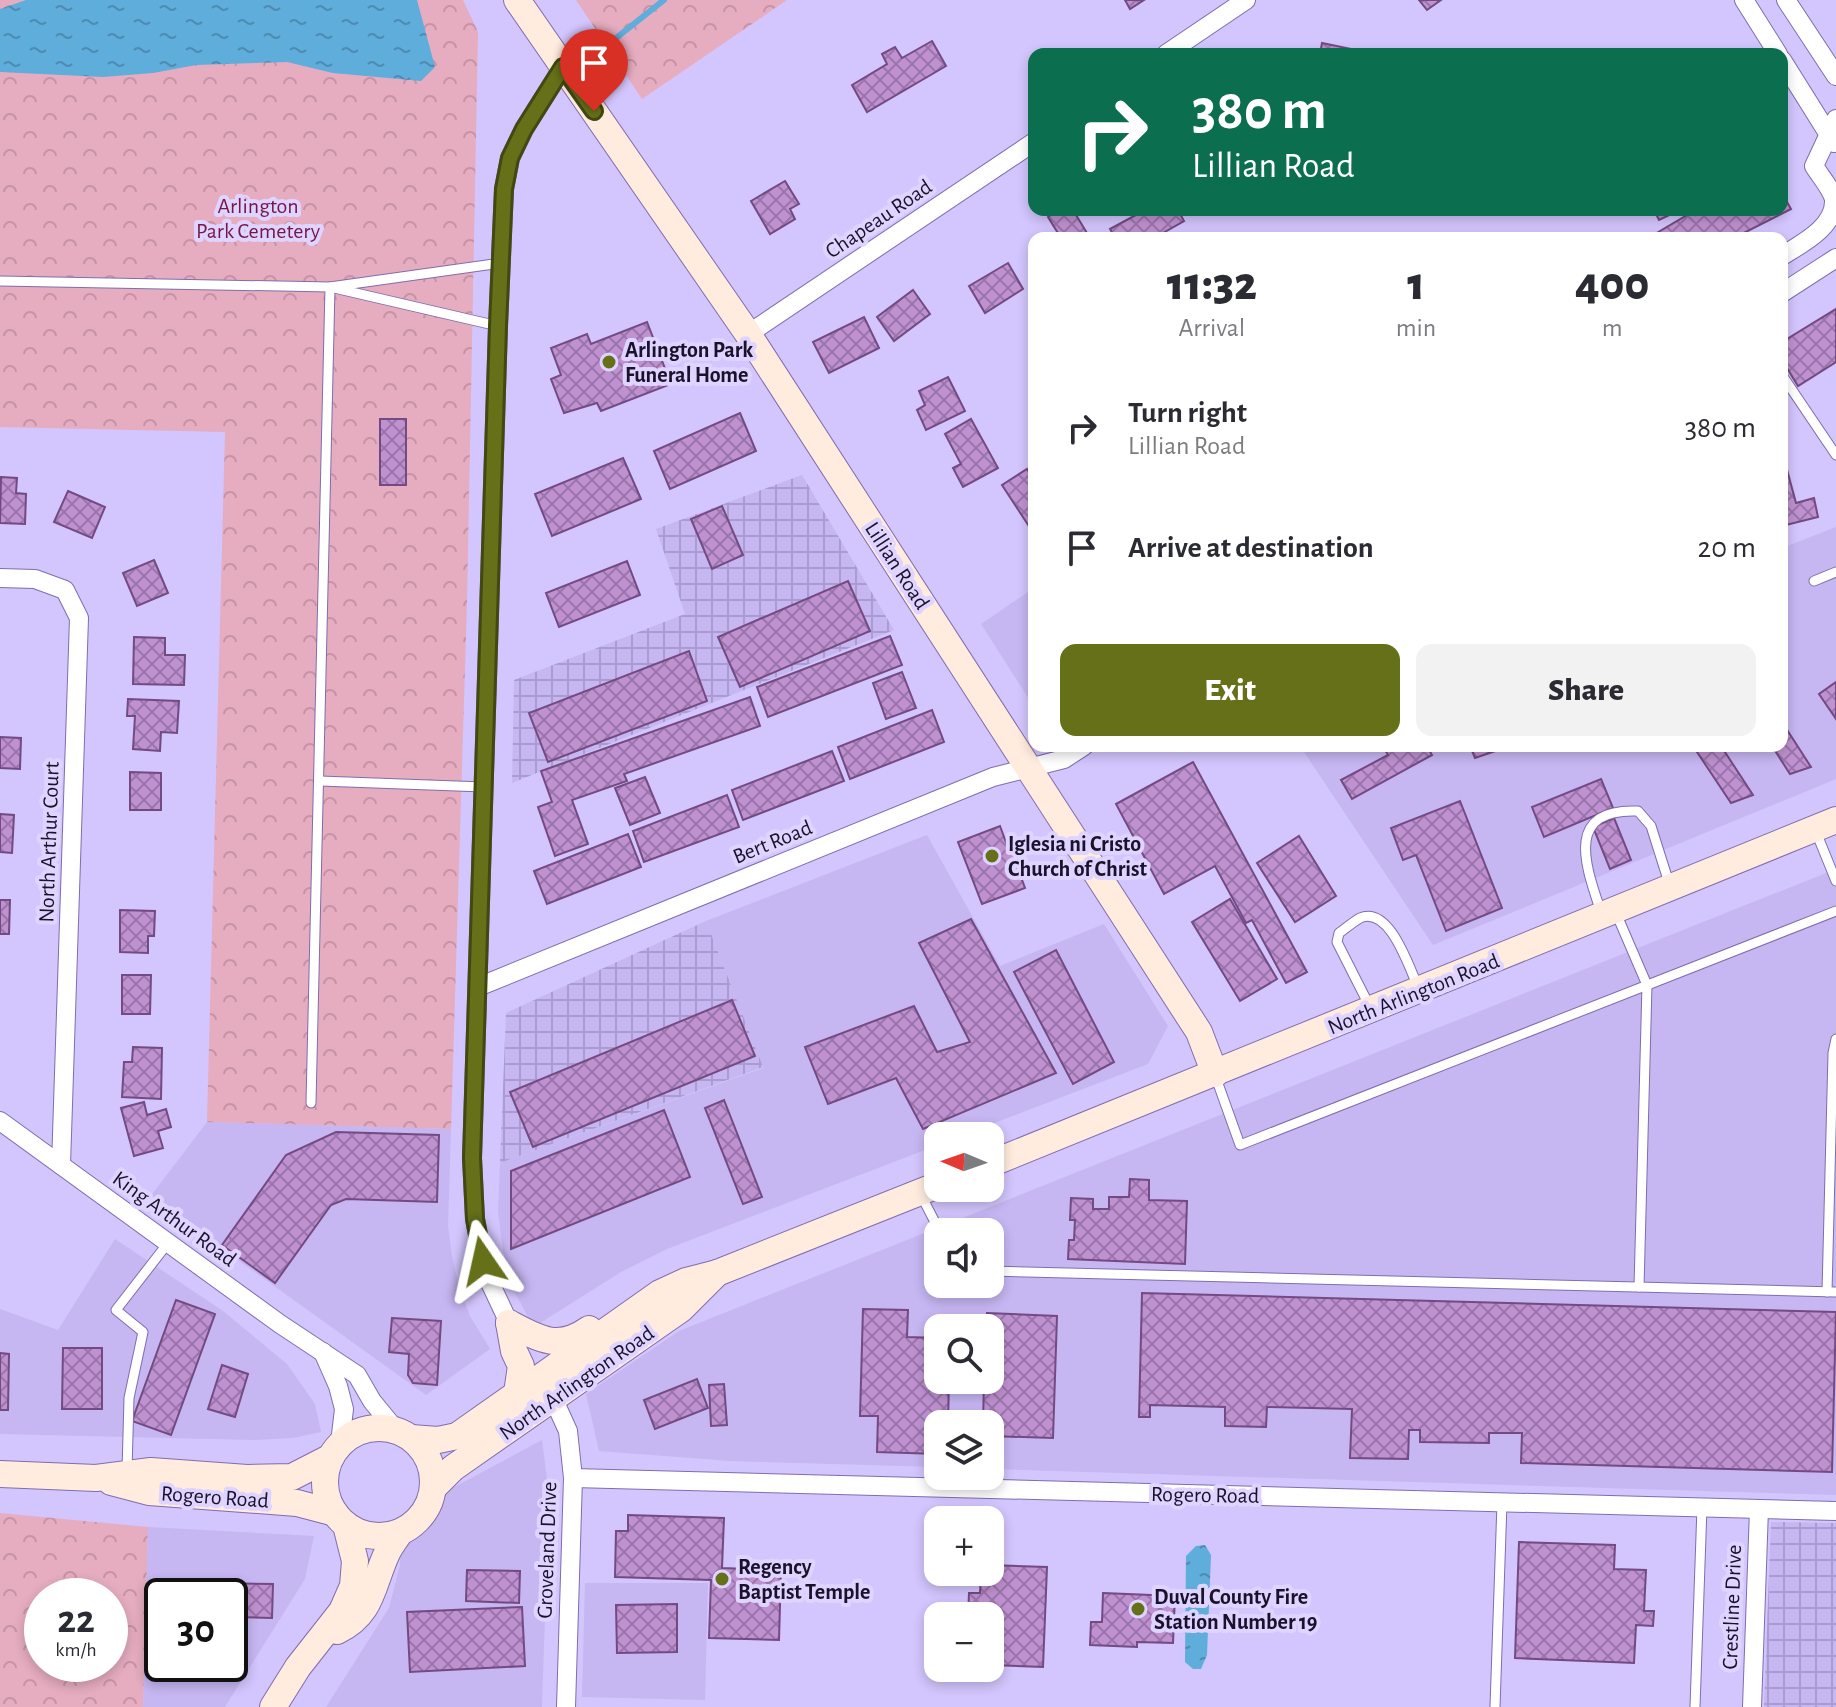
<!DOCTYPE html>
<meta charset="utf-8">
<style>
:root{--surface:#fff;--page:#f2f2f3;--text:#2b2b33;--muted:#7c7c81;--accent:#657019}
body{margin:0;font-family:"Alegreya Sans",sans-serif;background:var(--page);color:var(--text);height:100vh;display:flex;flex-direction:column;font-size:30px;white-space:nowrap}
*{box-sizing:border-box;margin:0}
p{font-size:26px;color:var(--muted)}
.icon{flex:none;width:44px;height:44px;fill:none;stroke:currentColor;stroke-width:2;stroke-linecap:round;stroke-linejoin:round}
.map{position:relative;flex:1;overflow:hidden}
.sheet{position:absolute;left:1028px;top:232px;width:760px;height:520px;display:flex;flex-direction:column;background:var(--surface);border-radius:16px;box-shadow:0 4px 12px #0003}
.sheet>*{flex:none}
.banner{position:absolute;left:1028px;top:48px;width:760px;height:168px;border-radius:16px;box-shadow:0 4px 12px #0003;background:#0b6e4f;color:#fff;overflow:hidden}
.needle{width:52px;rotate:272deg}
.controls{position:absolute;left:924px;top:1122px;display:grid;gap:16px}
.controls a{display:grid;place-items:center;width:80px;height:80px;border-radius:16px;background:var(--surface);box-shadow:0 4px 12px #0003;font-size:40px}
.speed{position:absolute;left:24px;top:1578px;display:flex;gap:16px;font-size:40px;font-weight:700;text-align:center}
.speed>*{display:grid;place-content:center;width:104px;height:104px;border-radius:50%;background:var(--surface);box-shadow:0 4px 12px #0003;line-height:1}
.speed small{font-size:20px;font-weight:400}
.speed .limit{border:4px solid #111;border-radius:12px;background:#fff;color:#111}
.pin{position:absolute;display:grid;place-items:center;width:68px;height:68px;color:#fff;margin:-82px -34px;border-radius:50% 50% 50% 0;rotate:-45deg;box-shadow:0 0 8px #0007}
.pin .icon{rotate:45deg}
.me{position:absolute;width:88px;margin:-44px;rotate:349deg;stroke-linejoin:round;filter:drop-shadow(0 0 6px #0008)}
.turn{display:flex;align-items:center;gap:28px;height:168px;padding:0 32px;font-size:36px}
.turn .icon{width:104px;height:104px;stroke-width:2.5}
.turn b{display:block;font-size:56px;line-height:68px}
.eta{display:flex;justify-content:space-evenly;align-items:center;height:136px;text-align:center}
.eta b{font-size:48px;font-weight:800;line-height:56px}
.cta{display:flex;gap:16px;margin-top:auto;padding:16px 32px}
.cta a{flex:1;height:92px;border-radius:16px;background:var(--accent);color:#fff;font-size:32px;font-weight:800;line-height:92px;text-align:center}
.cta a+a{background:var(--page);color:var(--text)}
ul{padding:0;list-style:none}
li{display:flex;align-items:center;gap:24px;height:120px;padding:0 32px}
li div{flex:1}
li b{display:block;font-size:30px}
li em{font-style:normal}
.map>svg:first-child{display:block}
.built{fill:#c6b6f2;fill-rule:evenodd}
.industrial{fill:url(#industrial-grid)}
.park{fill:url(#park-crowns);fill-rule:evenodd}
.water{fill:url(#water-ripples)}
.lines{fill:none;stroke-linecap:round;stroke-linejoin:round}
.stream{stroke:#5eaddb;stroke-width:6}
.building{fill:url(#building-cross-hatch);stroke:#734a82;stroke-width:2}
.lane-casing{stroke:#806dae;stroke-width:11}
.street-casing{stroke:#806dae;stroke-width:20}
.secondary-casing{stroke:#806dae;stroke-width:28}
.lane{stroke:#fff;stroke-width:9}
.street{stroke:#fff;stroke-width:18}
.secondary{stroke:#ffecde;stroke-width:26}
.route-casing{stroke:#424910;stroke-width:20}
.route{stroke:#657019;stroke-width:14}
.poi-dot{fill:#657019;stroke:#dfd4ff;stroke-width:3}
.labels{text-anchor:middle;stroke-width:8;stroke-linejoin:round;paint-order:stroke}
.park-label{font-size:22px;fill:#751744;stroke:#dfd4ff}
.street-label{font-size:22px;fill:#1a122b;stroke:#dfd4ff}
.poi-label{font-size:22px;font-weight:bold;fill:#1a122b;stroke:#dfd4ff;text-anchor:start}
</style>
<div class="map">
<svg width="1836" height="1707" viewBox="0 0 1836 1707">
<defs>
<pattern id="industrial-grid" width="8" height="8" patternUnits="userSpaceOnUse" patternTransform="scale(2)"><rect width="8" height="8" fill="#c6b6f2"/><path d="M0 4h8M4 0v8" fill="none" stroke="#aa9bd0"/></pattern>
<pattern id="park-crowns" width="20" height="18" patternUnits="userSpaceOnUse" patternTransform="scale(2)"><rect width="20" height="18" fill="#e6acc0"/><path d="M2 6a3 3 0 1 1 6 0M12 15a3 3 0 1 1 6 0" fill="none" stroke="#c593a5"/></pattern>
<pattern id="water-ripples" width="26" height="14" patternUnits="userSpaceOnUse" patternTransform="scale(2)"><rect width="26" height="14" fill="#5eaddb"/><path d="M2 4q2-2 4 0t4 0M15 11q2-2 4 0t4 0" fill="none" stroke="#4d8bb2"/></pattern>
<pattern id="building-cross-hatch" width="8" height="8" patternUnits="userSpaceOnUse" patternTransform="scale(2)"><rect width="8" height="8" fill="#bf91d1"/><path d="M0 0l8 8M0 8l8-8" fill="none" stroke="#9a75aa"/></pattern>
</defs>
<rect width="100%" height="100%" fill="#d3c5fd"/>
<!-- built -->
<g class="built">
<polygon points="1836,527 1836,779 1433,945 1300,746 1782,746 1782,548"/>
<polygon points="1034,588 1034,707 981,624"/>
<polygon points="927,835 1000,966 1104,924 1168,1026 1148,1064 961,1136 938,1136 938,1145 667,1249 621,1272 540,1323 528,1317 512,1287 503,1252 498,1211 500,1163 763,1068 706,921"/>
<path d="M1836 869V1495L990 1469V1424H938V1467L731 1461 599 1451 586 1394 679 1331ZM938 1232H990V1284H938ZM938 1328H990V1380H938Z"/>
<polygon points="207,1122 451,1129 448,1226 452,1256 459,1287 470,1316 490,1349 426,1395 150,1197"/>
<polygon points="115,1239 223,1311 287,1364 315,1404 321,1432 293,1438 254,1440 0,1434 0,1309 58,1330"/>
<polygon points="542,1440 549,1495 542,1707 326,1707 389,1608 400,1565 402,1515"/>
<path d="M148 1527 314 1536 305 1579 225 1707H143ZM162 1596H230V1664H162Z"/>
<polygon points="585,1583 708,1583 705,1700 582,1697"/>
</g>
<!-- industrial -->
<g class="industrial">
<polygon points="802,475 894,630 512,783 514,680 685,614 656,529"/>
<polygon points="706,921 763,1067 500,1163 506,1013"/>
<polygon points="1771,1522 1836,1523 1836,1707 1764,1707"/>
</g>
<!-- park -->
<g class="park">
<polygon points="0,0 463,0 478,32 467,602 451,1129 207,1122 225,432 0,427"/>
<polygon points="576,0 787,0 642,99"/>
<path d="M0 1513 148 1527 143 1707H0ZM42 1596H110V1664H42Z"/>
</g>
<!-- water -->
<g class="water">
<polygon points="26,0 417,0 435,67 421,81 333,73 287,62 196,65 153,73 103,77 0,72 0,9"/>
<polygon points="1205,1545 1211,1555 1207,1655 1201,1669 1193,1669 1185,1662 1186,1556 1196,1546"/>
</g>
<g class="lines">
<!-- stream -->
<polyline class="stream" points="601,50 664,0"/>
</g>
<!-- building -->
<g class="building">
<polygon points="1125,0 1144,0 1130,9"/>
<polygon points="1419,0 1441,0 1427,10"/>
<polygon points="932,41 946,66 867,112 852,85 887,64 882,54 895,47 902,58"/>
<polygon points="1322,43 1356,50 1355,54 1320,54"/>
<polygon points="785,181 799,204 790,209 795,219 770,234 751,201"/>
<polygon points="1782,193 1791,209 1734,238 1650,237 1694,211 1696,215 1705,210 1782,210"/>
<polygon points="1059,210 1073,210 1090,238 1061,238 1048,217"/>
<polygon points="1145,210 1178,210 1184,221 1154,238 1115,238 1110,229"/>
<polygon points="1654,210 1680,210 1659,220"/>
<polygon points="1008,263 1023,289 985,313 969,286"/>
<polygon points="913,290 930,314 894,341 877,317"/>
<polygon points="1836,309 1836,362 1798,386 1782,360 1782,342"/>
<polygon points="864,317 879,348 829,373 813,342"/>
<polygon points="647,322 671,384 601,411 597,403 564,413 551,379 561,375 551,348 587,334 591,344"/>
<polygon points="948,377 965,411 926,430 917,410 925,405 919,391"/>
<polygon points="740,413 756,451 670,489 654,451"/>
<rect x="380" y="419" width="26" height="66"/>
<polygon points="971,419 998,468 963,487 953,468 961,464 945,434"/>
<polygon points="1782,451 1796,503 1814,498 1818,517 1782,526"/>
<polygon points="623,458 641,499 552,536 535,494"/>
<polygon points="1027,469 1034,481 1034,534 1002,485"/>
<polygon points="1,477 17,478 16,493 26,494 25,524 0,523"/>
<polygon points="68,491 105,507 92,538 54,522"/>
<polygon points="722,506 743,555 712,569 691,519"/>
<polygon points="154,560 168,593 137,606 123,573"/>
<polygon points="627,561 640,595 559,627 546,593"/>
<polygon points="848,581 870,631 740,687 718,637"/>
<polygon points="890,636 902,665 768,717 757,687"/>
<polygon points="134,637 165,638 165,655 185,655 184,685 133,684"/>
<polygon points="689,651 707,701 548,762 529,713"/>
<polygon points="902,672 916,708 886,719 873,683"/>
<polygon points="1836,682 1836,719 1819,694"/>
<polygon points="750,697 760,726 624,774 627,781 572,800 588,844 555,856 538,807 552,802 541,771"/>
<polygon points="128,699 179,701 177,733 161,732 160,751 133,749 135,716 127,716"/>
<polygon points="932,710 944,742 850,779 838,747"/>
<polygon points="1782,722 1811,767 1790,774 1772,746 1782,746"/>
<polygon points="0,737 21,738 20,769 0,768"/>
<polygon points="1383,746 1427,746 1432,755 1352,799 1341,780 1388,755"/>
<polygon points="1470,746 1510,746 1475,758"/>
<polygon points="1693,746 1721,746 1753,795 1731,803"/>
<polygon points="832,751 844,781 743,820 732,790"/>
<polygon points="1193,762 1307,972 1286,983 1252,920 1246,923 1215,866 1164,894 1116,804"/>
<polygon points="130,772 161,773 161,810 130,810"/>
<polygon points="645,777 660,813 630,825 615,788"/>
<polygon points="1601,779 1613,808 1544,837 1532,807"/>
<polygon points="727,795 739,827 644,862 633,831"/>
<polygon points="1460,801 1502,908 1446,931 1416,855 1403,860 1391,828"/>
<polygon points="0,814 14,815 12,853 0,852"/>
<polygon points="1614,818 1631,860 1610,869 1593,827"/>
<polygon points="1000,826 1007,845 1016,842 1025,866 1018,869 1025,888 982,904 958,842"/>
<polygon points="628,834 641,867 547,904 534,871"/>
<polygon points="1299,836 1336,896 1295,922 1257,863"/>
<polygon points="1230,899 1277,979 1240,1001 1192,922"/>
<polygon points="0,900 10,900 9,934 0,934"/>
<polygon points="120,910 155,911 154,936 148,936 148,953 120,952"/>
<polygon points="971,919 1056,1073 923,1129 896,1078 828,1104 805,1047 914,1006 937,1052 970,1042 919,943"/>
<polygon points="1056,950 1114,1062 1073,1084 1014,972"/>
<polygon points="122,975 151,975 150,1014 122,1014"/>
<polygon points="732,1000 755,1056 533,1147 510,1092"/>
<polygon points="133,1047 162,1048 161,1099 122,1097 124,1062 132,1062"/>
<polygon points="724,1100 762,1197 743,1204 705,1108"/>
<polygon points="144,1102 147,1115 166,1109 171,1127 158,1131 163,1148 134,1156 121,1108"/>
<polygon points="664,1110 690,1177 511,1249 511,1171"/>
<polygon points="336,1132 439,1135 437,1202 346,1199 331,1205 275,1283 222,1245 286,1155"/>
<polygon points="1130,1179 1149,1180 1149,1200 1187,1201 1185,1264 1068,1259 1069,1240 1074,1240 1075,1220 1070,1220 1071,1198 1093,1199 1093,1209 1109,1209 1109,1197 1129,1197"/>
<polygon points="1142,1293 1836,1312 1832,1472 1521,1463 1522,1433 1489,1433 1489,1443 1420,1442 1420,1430 1409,1430 1408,1459 1350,1458 1352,1409 1267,1407 1266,1427 1225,1426 1225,1407 1150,1405 1150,1417 1139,1417"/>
<polygon points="176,1300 215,1314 171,1435 132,1421"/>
<polygon points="863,1309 908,1310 907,1337 938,1338 938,1380 949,1380 948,1424 938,1424 938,1454 877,1452 878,1416 860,1416"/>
<polygon points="987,1313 1057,1316 1053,1438 990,1436 990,1424 983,1424 984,1380 990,1380 990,1328 986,1328"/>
<polygon points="392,1318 441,1321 437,1385 413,1383 408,1375 409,1354 389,1352"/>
<polygon points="63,1348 102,1348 102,1409 62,1409"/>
<polygon points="0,1353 9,1354 8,1410 0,1410"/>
<polygon points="222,1365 248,1374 235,1417 208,1409"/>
<polygon points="697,1379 708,1408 655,1429 644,1400"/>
<polygon points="724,1384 727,1425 711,1426 709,1385"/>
<polygon points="628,1515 724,1518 722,1568 781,1570 779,1640 709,1638 711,1580 615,1577 616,1531 628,1531"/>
<polygon points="1519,1542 1615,1545 1614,1569 1646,1570 1644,1611 1654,1611 1653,1626 1636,1625 1634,1663 1515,1658"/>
<polygon points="990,1565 1047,1567 1043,1667 990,1665 990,1616 968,1616 969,1593 980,1593 981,1572 990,1572"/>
<polygon points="467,1570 520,1571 519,1603 466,1601"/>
<polygon points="217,1583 273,1584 272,1618 230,1617 230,1596 216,1596"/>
<polygon points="1103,1593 1175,1596 1173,1643 1137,1642 1137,1647 1090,1645 1091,1622 1102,1622"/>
<polygon points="677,1604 677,1652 617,1653 616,1605"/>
<polygon points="522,1607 525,1666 410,1672 407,1612"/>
</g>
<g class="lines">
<defs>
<g id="lane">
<polyline points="0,281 330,287 311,1103"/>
<polyline points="498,326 330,287 501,263"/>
<polyline points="1782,375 1836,455"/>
<polyline points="1814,581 1836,572"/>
<polyline points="320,781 484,787"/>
<polyline points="1816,832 1836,881"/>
<path d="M1601 912C1586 867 1563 808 1638 811L1651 826 1669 883"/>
<polyline points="1616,913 1647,985 1639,1287"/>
<path d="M1370 1007 1337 942 1339 933C1345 929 1353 922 1360 918 1390 905 1409 968 1419 989"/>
<polyline points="1216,1078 1240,1145 1836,911"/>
<polyline points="921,1195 940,1232"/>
<polyline points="990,1271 1836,1292"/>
<polyline points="1827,1292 1833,1053 1836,1039"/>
<polyline points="127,1471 129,1398 143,1332 116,1310 168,1243"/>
<polyline points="1495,1707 1502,1503"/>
<polyline points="1695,1707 1702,1507"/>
</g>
<g id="street">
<polyline points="1744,0 1778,54"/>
<polyline points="1786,0 1836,76"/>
<polyline points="1166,54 1246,0"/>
<polyline points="1782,60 1834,143"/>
<path d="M1782 256C1801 244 1836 227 1834 199 1831 188 1820 176 1814 166L1836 119"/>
<polyline points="1782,293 1836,258"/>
<polyline points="748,334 1034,142"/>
<polyline points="0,578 35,579 65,590 79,618 61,1165"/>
<polyline points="478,987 993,777 1064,759 1084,746"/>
<polyline points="0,1121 280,1324 357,1375 372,1401 395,1429"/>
<polyline points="509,1323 485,1272 475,1219 472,1158 498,326 504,189 510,158 524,129 563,67"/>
<polyline points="323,1352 338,1386 344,1409 340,1443"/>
<polyline points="553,1398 568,1431 573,1478 566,1707"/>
<polyline points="573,1478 1836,1511"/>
<polyline points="1752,1707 1759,1509"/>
</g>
<g id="secondary">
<polyline points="517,0 748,334 1199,1032 1215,1074"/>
<polyline points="990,1164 1836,820"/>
<path d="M509 1323C539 1339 558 1351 589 1329"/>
<polyline points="509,1323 514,1351 521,1366 517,1393"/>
<circle cx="379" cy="1482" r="54"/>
<polyline points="411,1438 438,1440 457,1436 660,1293 686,1281 717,1273 938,1185"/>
<polyline points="0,1474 96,1478 151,1471 247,1478 292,1477 331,1457"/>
<polyline points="111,1482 149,1492 297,1503 335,1513"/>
<polyline points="433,1488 453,1468 681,1309 717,1273"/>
<path d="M337 1631C373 1614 372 1585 387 1553 390 1546 396 1539 400 1532"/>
<polyline points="273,1707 298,1667 342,1611 353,1586 355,1561 346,1525"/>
</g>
</defs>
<!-- lane casing -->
<use href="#lane" class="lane-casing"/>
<!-- street casing -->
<use href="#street" class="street-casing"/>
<!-- secondary casing -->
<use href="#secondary" class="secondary-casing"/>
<!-- lane -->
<use href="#lane" class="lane"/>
<!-- street -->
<use href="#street" class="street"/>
<!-- secondary -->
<use href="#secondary" class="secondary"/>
</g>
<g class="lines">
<defs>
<polyline id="route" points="483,1261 475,1219 472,1158 498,326 504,189 510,158 524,129 563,67 594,111"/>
</defs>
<!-- route casing -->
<use href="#route" class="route-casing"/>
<!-- route -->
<use href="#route" class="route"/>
</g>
<!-- markers -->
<g class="poi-dot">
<circle cx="609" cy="362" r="8"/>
<circle cx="992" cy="856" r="8"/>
<circle cx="722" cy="1579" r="8"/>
<circle cx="1138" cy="1609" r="8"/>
</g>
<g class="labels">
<!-- park labels -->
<g class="park-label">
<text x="258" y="213">Arlington<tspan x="258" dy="25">Park Cemetery</tspan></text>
</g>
<!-- street labels -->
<g class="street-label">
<text transform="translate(878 218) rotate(-34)" y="8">Chapeau Road</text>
<text transform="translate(898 565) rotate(57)" y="8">Lillian Road</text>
<text transform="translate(772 841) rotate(-22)" y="8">Bert Road</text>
<text transform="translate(48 842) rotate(-88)" y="8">North Arthur Court</text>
<text transform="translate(1413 993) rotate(-22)" y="8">North Arlington Road</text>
<text transform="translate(175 1218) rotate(36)" y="8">King Arthur Road</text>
<text transform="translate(576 1382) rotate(-35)" y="8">North Arlington Road</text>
<text transform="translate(1205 1494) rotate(1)" y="8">Rogero Road</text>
<text transform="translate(215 1496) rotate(4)" y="8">Rogero Road</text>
<text transform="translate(546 1550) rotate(-88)" y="8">Groveland Drive</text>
<text transform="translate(1731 1607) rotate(-88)" y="8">Crestline Drive</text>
</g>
<!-- poi labels -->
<g class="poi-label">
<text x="625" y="357">Arlington Park<tspan x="625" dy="25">Funeral Home</tspan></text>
<text x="1008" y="851">Iglesia ni Cristo<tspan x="1008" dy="25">Church of Christ</tspan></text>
<text x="738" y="1574">Regency<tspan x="738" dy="25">Baptist Temple</tspan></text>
<text x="1154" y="1604">Duval County Fire<tspan x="1154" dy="25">Station Number 19</tspan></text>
</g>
</g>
</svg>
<div class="controls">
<a><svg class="needle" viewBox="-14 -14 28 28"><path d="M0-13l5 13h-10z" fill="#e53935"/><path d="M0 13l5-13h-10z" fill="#7c7c81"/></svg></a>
<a><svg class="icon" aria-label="sound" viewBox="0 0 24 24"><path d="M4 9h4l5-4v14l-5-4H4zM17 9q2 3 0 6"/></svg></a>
<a><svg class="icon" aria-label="search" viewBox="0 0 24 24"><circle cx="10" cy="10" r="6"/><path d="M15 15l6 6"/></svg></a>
<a><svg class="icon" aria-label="layers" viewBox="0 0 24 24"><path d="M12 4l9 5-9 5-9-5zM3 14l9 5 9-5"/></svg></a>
<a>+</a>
<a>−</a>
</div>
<div class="speed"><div>22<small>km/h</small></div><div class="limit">30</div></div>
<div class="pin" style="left:594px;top:111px;background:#d93025"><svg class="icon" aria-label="arrive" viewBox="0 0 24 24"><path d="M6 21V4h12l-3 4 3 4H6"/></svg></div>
<svg class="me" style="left:483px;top:1261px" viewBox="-20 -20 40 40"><path d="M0-17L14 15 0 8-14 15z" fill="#657019" stroke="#fff" stroke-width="4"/></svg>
<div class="banner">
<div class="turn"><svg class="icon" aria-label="right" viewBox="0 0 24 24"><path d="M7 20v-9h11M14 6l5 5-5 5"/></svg><div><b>380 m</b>Lillian Road</div></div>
</div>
<section class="sheet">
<div class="eta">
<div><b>11:32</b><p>Arrival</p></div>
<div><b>1</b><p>min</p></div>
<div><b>400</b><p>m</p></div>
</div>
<ul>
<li><svg class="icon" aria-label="right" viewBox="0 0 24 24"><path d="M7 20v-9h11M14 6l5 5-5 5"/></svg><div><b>Turn right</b><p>Lillian Road</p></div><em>380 m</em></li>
<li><svg class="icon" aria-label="arrive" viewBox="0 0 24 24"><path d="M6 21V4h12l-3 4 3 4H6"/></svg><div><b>Arrive at destination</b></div><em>20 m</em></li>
</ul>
<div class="cta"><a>Exit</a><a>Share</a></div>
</section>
</div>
